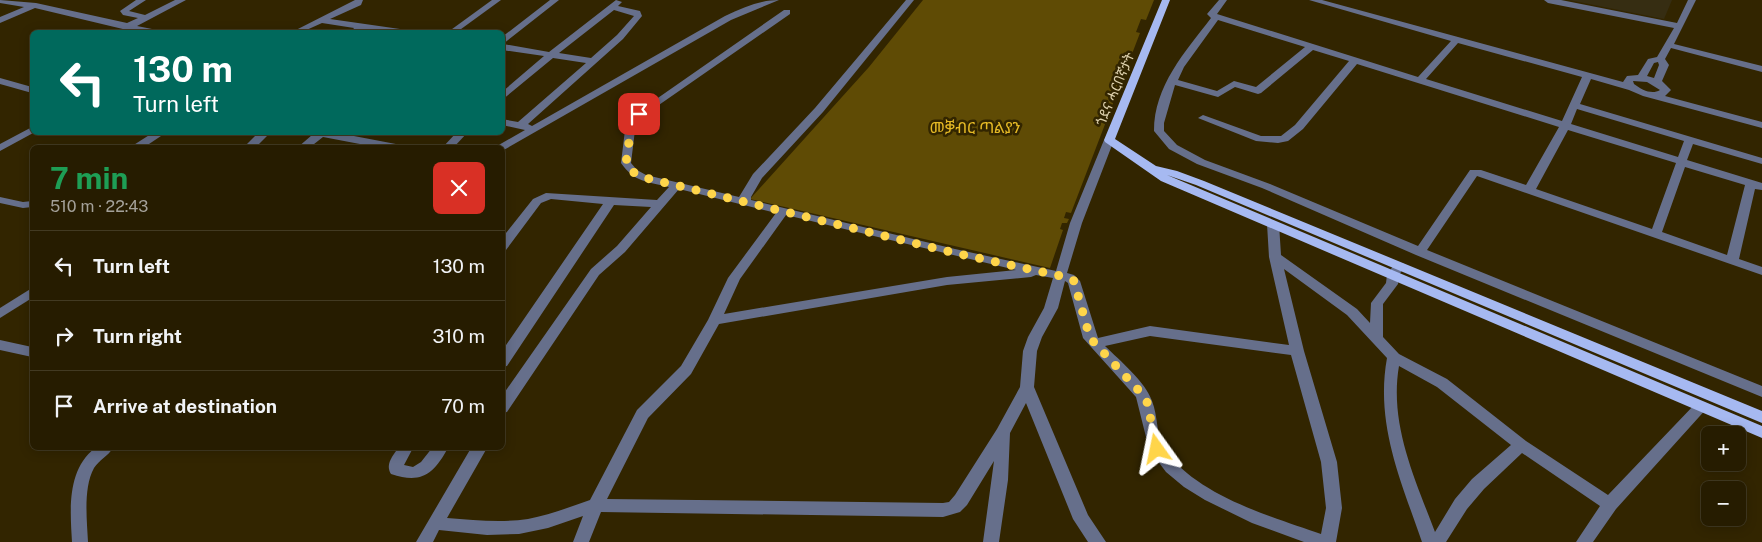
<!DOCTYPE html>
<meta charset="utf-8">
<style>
:root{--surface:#261c00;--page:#32290f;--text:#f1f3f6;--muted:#a4a199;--line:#423a22}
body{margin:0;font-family:"Public Sans","Noto Sans Ethiopic",sans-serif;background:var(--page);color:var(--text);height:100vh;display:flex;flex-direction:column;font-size:19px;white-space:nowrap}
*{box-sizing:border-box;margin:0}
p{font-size:16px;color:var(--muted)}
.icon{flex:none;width:28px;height:28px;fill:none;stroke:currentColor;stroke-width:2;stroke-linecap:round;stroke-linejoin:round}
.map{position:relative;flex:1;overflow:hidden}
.panel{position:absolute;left:30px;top:145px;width:475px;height:305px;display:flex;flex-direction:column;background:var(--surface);border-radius:8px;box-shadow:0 2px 12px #0003,0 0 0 1px var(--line)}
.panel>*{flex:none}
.hud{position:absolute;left:30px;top:30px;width:475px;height:105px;border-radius:8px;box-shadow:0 2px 12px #0003,0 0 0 1px var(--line);background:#00695c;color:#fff;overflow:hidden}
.tools{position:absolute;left:1701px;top:426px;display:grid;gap:10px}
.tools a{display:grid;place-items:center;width:45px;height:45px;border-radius:8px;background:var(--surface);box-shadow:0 2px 12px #0003,0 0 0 1px var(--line);font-size:25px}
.pin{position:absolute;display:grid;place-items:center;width:42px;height:42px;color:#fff;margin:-21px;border-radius:10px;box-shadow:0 2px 8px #0006}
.me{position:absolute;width:55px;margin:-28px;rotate:348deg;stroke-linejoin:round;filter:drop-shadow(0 0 4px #0008)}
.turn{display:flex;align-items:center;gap:18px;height:105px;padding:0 20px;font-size:22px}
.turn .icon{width:65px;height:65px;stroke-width:2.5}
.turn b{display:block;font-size:35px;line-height:42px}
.round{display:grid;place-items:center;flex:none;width:52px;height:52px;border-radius:8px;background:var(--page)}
.head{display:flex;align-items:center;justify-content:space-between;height:85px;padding:0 20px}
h1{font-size:30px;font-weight:700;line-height:38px;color:#1e9e55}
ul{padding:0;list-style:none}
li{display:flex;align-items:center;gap:15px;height:70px;padding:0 20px;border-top:1px solid var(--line)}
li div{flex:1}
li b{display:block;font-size:19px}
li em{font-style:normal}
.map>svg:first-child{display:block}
.built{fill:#362d12}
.green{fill:#5f4b05}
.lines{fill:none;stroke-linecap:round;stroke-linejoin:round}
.minor{fill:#666f8b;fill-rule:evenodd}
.major{fill:#a6b9f1;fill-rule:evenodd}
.route{stroke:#ffd54a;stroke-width:9;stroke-dasharray:0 16.2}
.labels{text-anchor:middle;stroke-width:5;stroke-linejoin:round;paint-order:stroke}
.far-street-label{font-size:14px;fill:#ded1ad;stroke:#322500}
.park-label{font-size:16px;fill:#e5b925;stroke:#322500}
</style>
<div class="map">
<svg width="1762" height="542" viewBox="0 0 1762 542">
<rect width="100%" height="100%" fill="#322500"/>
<!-- built -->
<polygon class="built" points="1569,0 1672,0 1664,19"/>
<!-- green -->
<polygon class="green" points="923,0 1154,0 1146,20 1141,19 1136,32 1140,33 1071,213 1066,212 1064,218 1069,219 1067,223 1062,223 1060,229 1063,230 1050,268 750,199 869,67"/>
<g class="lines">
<!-- minor -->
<g class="minor">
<polygon points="0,0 36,3 127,23 138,18 123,15 120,11 136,0 146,0 129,11 145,15 175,0 186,0 137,26 157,30 158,32 127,30 35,8 0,23 0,17 24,7 0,3"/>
<polygon points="355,0 363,0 361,5 330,19 400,29 404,32 384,32 364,30 360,32 351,32 354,28 322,23 302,32 292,32"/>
<polygon points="492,0 501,0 457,32 448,32"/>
<path d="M550 0H559L503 44 549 52 616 0 622 2 618 6 640 11 642 16 623 39 528 124 532 126 725 16C743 8 759 0 779 0L731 20 502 151V148H496L497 146 525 130 502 125V119L518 122 586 63 553 58 502 100V92L544 56 502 50V37ZM614 10 634 16 617 35 591 58 559 53Z"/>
<path d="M906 0H914L823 112 762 178 751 197V200L955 249 1056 271 1070 223 1104 140 1109 137 1114 140 1082 223 1067 273 1074 275 1080 281 1098 338 1150 326 1289 345 1269 257 1267 224 1273 220 1279 224 1281 255 1357 309 1370 323 1371 303 1386 283 1387 275 1395 263H1403L1405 266 1399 275 1398 284 1383 304V337L1399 354 1447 379 1526 441 1608 495 1696 403 1701 402 1706 403 1708 407 1616 509 1593 542H1576L1600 506 1522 453 1484 489 1467 509 1446 542H1422C1401 481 1375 424 1387 358L1347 315 1284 269 1304 351 1337 462 1342 508 1336 542H1304L1252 523 1205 500 1184 487 1166 472 1154 456 1148 445 1136 397 1083 338 1068 283 1065 281 1058 308 1042 337 1037 351 1034 387 1088 515 1106 542H1088L1073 519 1026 403 1010 433 1008 480 999 542H983L994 461 967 505 960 512 943 517 601 512 589 542H573L583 516 548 528 519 534 487 535 439 530 433 542H416L471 448H487L447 518C474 520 501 523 528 519 549 515 570 507 590 500L637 410 681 366 708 320 728 278 776 213 679 189 625 252 599 275 507 412 502 413V396L591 269 617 246 651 207 614 205 507 366 502 367V351L603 204 551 199 541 203 506 250 502 251V238L533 199 546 193 657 200 669 187C648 182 634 182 621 163L625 130 632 116 784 10H790V14L643 116 635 130 631 163 637 170 646 175 739 197 753 174 815 108ZM786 215 1016 270 947 277 724 314 740 279ZM1036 275 1053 278 1044 308 1028 337 1023 351 1020 387 997 429 955 495 949 502 943 503 607 499 648 418 691 374 719 324 947 285 1031 277ZM1150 336 1291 355 1321 462 1326 508 1321 534C1272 517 1195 495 1165 449 1156 435 1158 416 1152 401 1145 381 1120 361 1105 346ZM1399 366 1437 387 1511 445 1472 479 1455 499 1435 532C1415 479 1389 424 1399 366Z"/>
<path d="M1219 0H1227L1217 14 1418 77 1451 41 1309 0H1322L1623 82 1627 76 1638 75 1648 59 1657 57 1674 28 1548 3 1544 0H1561L1677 23 1688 0H1696L1674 44 1762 66V72L1671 48 1665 59 1669 65 1662 81 1671 90 1665 96 1762 122V128L1643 96 1629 90 1591 79 1580 104 1762 158V164L1693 144 1687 160 1762 183V190L1755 189 1739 259 1762 267V275L1477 176 1427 250 1762 386V397L1416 255 1262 188 1197 164 1169 149 1154 131C1154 86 1185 52 1211 18L1207 14ZM1218 20 1305 47 1256 87 1234 81 1217 91 1178 80 1184 67ZM1458 43 1582 77 1562 121 1426 79ZM1313 50 1349 61 1295 125 1281 136H1261L1203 115 1198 118 1256 141 1278 143 1288 141 1303 129 1357 64 1559 127 1526 185 1481 170H1470L1418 246 1270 184 1205 160 1177 145 1164 131V123L1175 85 1218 97 1235 87 1258 94 1261 93ZM1658 62 1659 65 1654 78 1647 76 1654 63ZM1633 81 1647 82 1660 90C1652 95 1642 90 1634 84ZM1577 109 1684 141 1678 157 1571 124ZM1568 130 1676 163 1652 229 1536 189ZM1685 167 1745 185 1727 255 1662 232Z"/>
<polygon points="0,78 32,87 32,93 0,84"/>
<polygon points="32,127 32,132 35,132 0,151 0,144"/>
<polygon points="154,132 167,132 143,148 129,148"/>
<polygon points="259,132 271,132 255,148 243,148"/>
<polygon points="308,132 333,132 401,145 406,148 381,148 323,137 309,148 297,148 312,135"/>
<polygon points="457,132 468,132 453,148 442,148"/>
<polygon points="0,197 23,202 32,201 32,207 23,208 0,203"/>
<polygon points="32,288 32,298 0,318 0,308"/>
<polygon points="0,340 32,347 32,357 0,350"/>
<path d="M95 448H113C108 456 99 460 94 468 83 488 87 520 88 542H72C70 509 67 470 95 448Z"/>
<path d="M398 448H413L404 465 413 467 421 462 432 448H448C433 475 421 484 391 474 385 464 393 456 398 448Z"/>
</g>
<!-- major -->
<polygon class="major" points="1162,0 1170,0 1115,139 1156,166 1177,171 1204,181 1762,411 1762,423 1196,185 1167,175 1762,426 1762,438 1161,181 1105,142 1104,140"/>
</g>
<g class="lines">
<!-- route -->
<polyline class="route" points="639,114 632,121 626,163 633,172 642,177 955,253 1070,278 1074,281 1090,338 1142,394 1147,402 1157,449"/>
</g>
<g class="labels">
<!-- far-street labels -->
<g class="far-street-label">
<text transform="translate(1115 89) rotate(-67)" y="5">ጎደና ሓርበኛታት</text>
</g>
<!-- park labels -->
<g class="park-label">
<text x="975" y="133">መቓብር ጣልያን</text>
</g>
</g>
</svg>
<div class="tools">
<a>+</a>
<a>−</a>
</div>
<div class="pin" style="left:639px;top:114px;background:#d93025"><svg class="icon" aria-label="arrive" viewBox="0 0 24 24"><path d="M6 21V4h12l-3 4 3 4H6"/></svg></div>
<svg class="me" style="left:1157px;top:449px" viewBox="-20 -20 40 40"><path d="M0-17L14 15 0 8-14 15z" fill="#ffd54a" stroke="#fff" stroke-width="4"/></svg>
<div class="hud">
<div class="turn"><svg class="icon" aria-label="left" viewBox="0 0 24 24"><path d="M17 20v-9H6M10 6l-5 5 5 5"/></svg><div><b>130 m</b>Turn left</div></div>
</div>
<section class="panel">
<div class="head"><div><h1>7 min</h1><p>510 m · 22:43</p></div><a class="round" style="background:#d93025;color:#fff"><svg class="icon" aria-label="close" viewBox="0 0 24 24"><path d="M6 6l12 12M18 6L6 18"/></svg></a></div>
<ul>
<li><svg class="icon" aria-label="left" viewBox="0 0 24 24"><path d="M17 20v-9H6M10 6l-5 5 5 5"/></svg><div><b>Turn left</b></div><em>130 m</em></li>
<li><svg class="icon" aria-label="right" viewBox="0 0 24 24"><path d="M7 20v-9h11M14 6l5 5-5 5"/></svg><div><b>Turn right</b></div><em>310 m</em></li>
<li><svg class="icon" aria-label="arrive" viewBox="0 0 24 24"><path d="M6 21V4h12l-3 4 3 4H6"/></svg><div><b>Arrive at destination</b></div><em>70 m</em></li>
</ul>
</section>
</div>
